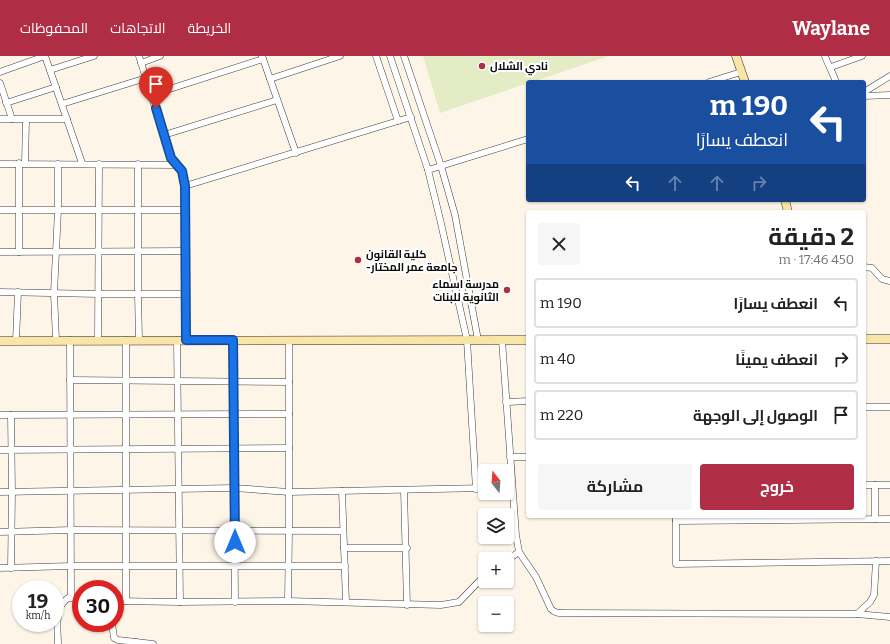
<!DOCTYPE html>
<html lang="ar">
<meta charset="utf-8">
<style>
:root{--surface:#fff;--page:#f6f6f6;--text:#222;--muted:#767676;--line:#e0e0e0;--accent:#af2d45}
body{margin:0;font-family:Bitter,Cairo,serif;background:var(--page);color:var(--text);direction:rtl;height:100vh;display:flex;flex-direction:column;font-size:15px;white-space:nowrap}
*{box-sizing:border-box;margin:0}
p{font-size:13px;color:var(--muted)}
.icon{flex:none;width:22px;height:22px;fill:none;stroke:currentColor;stroke-width:2;stroke-linecap:round;stroke-linejoin:round}
.map{position:relative;flex:1;overflow:hidden;direction:ltr}
.sheet{position:absolute;left:526px;top:154px;width:340px;height:308px;display:flex;flex-direction:column;background:var(--surface);border-radius:4px;box-shadow:0 1px 3px #0004;direction:rtl}
.sheet>*{flex:none}
.banner{position:absolute;left:526px;top:24px;width:340px;height:122px;border-radius:4px;box-shadow:0 1px 3px #0004;direction:rtl;background:#1a4fa0;color:#fff;overflow:hidden}
.needle{width:26px;rotate:343deg}
.fabs{position:absolute;left:478px;top:408px;display:grid;gap:8px}
.fabs a{display:grid;place-items:center;width:36px;height:36px;border-radius:4px;background:var(--surface);box-shadow:0 1px 3px #0004;font-size:20px}
.speed{position:absolute;left:12px;top:524px;display:flex;gap:8px;font-size:20px;font-weight:700;text-align:center}
.speed>*{display:grid;place-content:center;width:52px;height:52px;border-radius:50%;background:var(--surface);box-shadow:0 1px 3px #0004;line-height:1}
.speed small{font-size:10px;font-weight:400}
.speed .limit{border:6px solid #d22;background:#fff;color:#111}
.pin{position:absolute;display:grid;place-items:center;width:34px;height:34px;color:#fff;margin:-41px -17px;border-radius:50% 50% 50% 0;rotate:-45deg;box-shadow:0 0 4px #0007}
.pin .icon{rotate:45deg}
.me{position:absolute;width:44px;margin:-22px;rotate:0deg;stroke-linejoin:round;filter:drop-shadow(0 0 3px #0008)}
.turn{display:flex;align-items:center;gap:14px;height:84px;padding:0 12px;font-size:18px}
.turn .icon{width:52px;height:52px;stroke-width:2.5}
.turn b{display:block;font-size:28px;line-height:34px}
.lanes{display:flex;align-items:center;height:38px;padding:0 12px;background:#0003;justify-content:center;gap:20px;direction:ltr}
.lanes .off{opacity:.35}
.round{display:grid;place-items:center;flex:none;width:42px;height:42px;border-radius:4px;background:var(--page)}
.head{display:flex;align-items:center;justify-content:space-between;height:68px;padding:0 12px}
h1{font-size:24px;font-weight:700;line-height:30px}
.primary-button{display:flex;gap:8px;margin-top:auto;padding:8px 12px}
.primary-button a{flex:1;height:46px;border-radius:4px;background:var(--accent);color:#fff;font-size:16px;font-weight:700;line-height:46px;text-align:center}
.primary-button a+a{background:var(--page);color:var(--text)}
ul{padding:0;list-style:none}
li{display:flex;align-items:center;gap:12px;height:50px;margin:0 8px 6px;padding:0 4px;border:2px solid var(--line);border-radius:4px}
li div{flex:1}
li b{display:block;font-size:15px}
li em{font-style:normal}
header{display:flex;align-items:center;gap:24px;box-sizing:border-box;height:56px;padding:0 20px;background:var(--accent);color:#fff}
header strong{font-size:19px}
nav{display:flex;gap:22px;margin-inline-start:auto;font-size:14px}
.map>svg:first-child{display:block}
.pitch{fill:#e4ecc6}
.lines{fill:none;stroke-linecap:round;stroke-linejoin:round}
.street-casing{stroke:#3d3d3d;stroke-width:7}
.secondary-casing{stroke:#2c2c2c;stroke-width:9}
.street{stroke:#fff;stroke-width:6}
.secondary{stroke:#f9e5a7;stroke-width:8}
.route-casing{stroke:#114b97;stroke-width:10}
.route{stroke:#1a73e8;stroke-width:7}
.poi-dot{fill:#af2d45;stroke:#fff;stroke-width:1.5}
.labels{text-anchor:middle;stroke-width:4;stroke-linejoin:round;paint-order:stroke}
.poi-label{font-size:11px;font-weight:bold;fill:#0a0a0a;stroke:#fff;text-anchor:start}
</style>
<header>
<strong>Waylane</strong>
<nav><a>الخريطة</a><a>الاتجاهات</a><a>المحفوظات</a></nav>
</header>
<div class="map">
<svg width="890" height="588" viewBox="0 0 890 588">
<rect width="100%" height="100%" fill="#fdf6e8"/>
<!-- pitch -->
<polygon class="pitch" points="423,0 609,0 532,26 528,26 528,27 440,57"/>
<g class="lines">
<defs>
<g id="street">
<polyline points="45,0 82,107"/>
<polyline points="139,0 171,102 182,115 185,130 186,284"/>
<polyline points="262,0 296,97"/>
<polyline points="376,0 398,65"/>
<polyline points="390,0 428,114 440,163 467,284 476,433"/>
<polyline points="404,0 441,110 455,159 478,284"/>
<path d="M825 0C828 9 833 17 836 26"/>
<polyline points="141,7 160,0"/>
<polyline points="831,11 862,0"/>
<polyline points="50,14 94,0"/>
<polyline points="0,16 45,0"/>
<polyline points="270,23 340,0"/>
<polyline points="709,26 741,16"/>
<polyline points="0,27 12,63"/>
<polyline points="864,36 890,20"/>
<polyline points="151,39 263,3"/>
<polyline points="864,40 890,39"/>
<polyline points="6,47 56,31"/>
<polyline points="62,48 146,22"/>
<polyline points="0,63 67,63"/>
<polyline points="164,79 277,44"/>
<polyline points="19,107 19,196"/>
<polyline points="25,107 26,64"/>
<polyline points="0,108 177,109"/>
<polyline points="138,108 138,238 139,284"/>
<polyline points="428,114 528,83"/>
<polyline points="185,130 411,61"/>
<polyline points="0,154 185,154"/>
<polyline points="0,196 186,195"/>
<polyline points="864,211 872,212 882,223 890,225"/>
<polyline points="0,236 98,238 186,238"/>
<polyline points="56,284 54,237 58,154 58,108"/>
<polyline points="70,284 71,542 81,543"/>
<polyline points="98,284 99,108"/>
<polyline points="126,284 126,545"/>
<polyline points="177,284 180,546"/>
<polyline points="233,284 235,546"/>
<path d="M502 284 516 479 519 496 536 521 551 553C555 557 558 557 563 557L857 558 890 561"/>
<polyline points="16,285 18,236"/>
<polyline points="70,324 289,326"/>
<polyline points="506,346 528,345"/>
<polyline points="864,351 890,351"/>
<polyline points="0,359 289,358"/>
<polyline points="0,394 289,392"/>
<polyline points="510,401 528,401"/>
<polyline points="864,429 890,429"/>
<polyline points="404,434 407,549"/>
<polyline points="342,435 346,546"/>
<polyline points="0,436 234,432 289,436 485,432"/>
<polyline points="676,460 676,508 890,505"/>
<polyline points="875,463 875,429"/>
<polyline points="676,465 890,463"/>
<polyline points="0,476 71,474 343,475"/>
<polyline points="344,492 407,492"/>
<polyline points="507,504 519,496"/>
<polyline points="0,512 71,510 345,510"/>
<polyline points="11,512 12,436 11,359"/>
<polyline points="115,545 180,546 288,545 441,549 459,546 485,519"/>
<polyline points="288,545 289,475 289,284"/>
<polyline points="857,558 870,546 874,539 876,505"/>
<polyline points="112,567 114,582 118,584 136,586 138,588"/>
<polyline points="136,586 153,588"/>
<path d="M58 588C58 577 55 556 63 547 65 544 68 542 71 540"/>
</g>
<g id="secondary">
<polyline points="736,0 745,26"/>
<polyline points="785,144 788,156"/>
<polyline points="864,283 890,283"/>
<polyline points="0,285 528,284"/>
</g>
</defs>
<!-- street casing -->
<use href="#street" class="street-casing"/>
<!-- secondary casing -->
<use href="#secondary" class="secondary-casing"/>
<!-- street -->
<use href="#street" class="street"/>
<!-- secondary -->
<use href="#secondary" class="secondary"/>
</g>
<g class="lines">
<defs>
<polyline id="route" points="156,52 171,102 182,115 185,130 186,284 233,284 235,486"/>
</defs>
<!-- route casing -->
<use href="#route" class="route-casing"/>
<!-- route -->
<use href="#route" class="route"/>
</g>
<!-- markers -->
<g class="poi-dot">
<circle cx="482" cy="10" r="4"/>
<circle cx="358" cy="204" r="4"/>
<circle cx="507" cy="234" r="4"/>
</g>
<g class="labels">
<!-- poi labels -->
<g class="poi-label">
<text x="490" y="14">نادي الشلال</text>
<text x="366" y="202">كلية القانون<tspan x="366" dy="13">-جامعة عمر المختار</tspan></text>
<text x="499" y="232" text-anchor="end">مدرسة اسماء<tspan x="499" dy="13">الثانوية للبنات</tspan></text>
</g>
</g>
</svg>
<div class="fabs">
<a><svg class="needle" viewBox="-14 -14 28 28"><path d="M0-13l5 13h-10z" fill="#e53935"/><path d="M0 13l5-13h-10z" fill="#767676"/></svg></a>
<a><svg class="icon" aria-label="layers" viewBox="0 0 24 24"><path d="M12 4l9 5-9 5-9-5zM3 14l9 5 9-5"/></svg></a>
<a>+</a>
<a>−</a>
</div>
<div class="speed"><div>19<small>km/h</small></div><div class="limit">30</div></div>
<div class="pin" style="left:156px;top:52px;background:#d93025"><svg class="icon" aria-label="arrive" viewBox="0 0 24 24"><path d="M6 21V4h12l-3 4 3 4H6"/></svg></div>
<svg class="me" style="left:235px;top:486px" viewBox="-20 -20 40 40"><circle r="19" fill="#fff"/><path d="M0-13L10 11 0 6-10 11z" fill="#1a73e8"/></svg>
<div class="banner">
<div class="turn"><svg class="icon" aria-label="left" viewBox="0 0 24 24"><path d="M17 20v-9H6M10 6l-5 5 5 5"/></svg><div><b>190 m</b>انعطف يسارًا</div></div>
<div class="lanes"><svg class="icon" aria-label="left" viewBox="0 0 24 24"><path d="M17 20v-9H6M10 6l-5 5 5 5"/></svg><svg class="icon off" aria-label="ahead" viewBox="0 0 24 24"><path d="M12 20V5M6 11l6-6 6 6"/></svg><svg class="icon off" aria-label="ahead" viewBox="0 0 24 24"><path d="M12 20V5M6 11l6-6 6 6"/></svg><svg class="icon off" aria-label="right" viewBox="0 0 24 24"><path d="M7 20v-9h11M14 6l5 5-5 5"/></svg></div>
</div>
<section class="sheet">
<div class="head"><div><h1>2 دقيقة</h1><p>450 m · 17:46</p></div><a class="round"><svg class="icon" aria-label="close" viewBox="0 0 24 24"><path d="M6 6l12 12M18 6L6 18"/></svg></a></div>
<ul>
<li><svg class="icon" aria-label="left" viewBox="0 0 24 24"><path d="M17 20v-9H6M10 6l-5 5 5 5"/></svg><div><b>انعطف يسارًا</b></div><em>190 m</em></li>
<li><svg class="icon" aria-label="right" viewBox="0 0 24 24"><path d="M7 20v-9h11M14 6l5 5-5 5"/></svg><div><b>انعطف يمينًا</b></div><em>40 m</em></li>
<li><svg class="icon" aria-label="arrive" viewBox="0 0 24 24"><path d="M6 21V4h12l-3 4 3 4H6"/></svg><div><b>الوصول إلى الوجهة</b></div><em>220 m</em></li>
</ul>
<div class="primary-button"><a>خروج</a><a>مشاركة</a></div>
</section>
</div>
